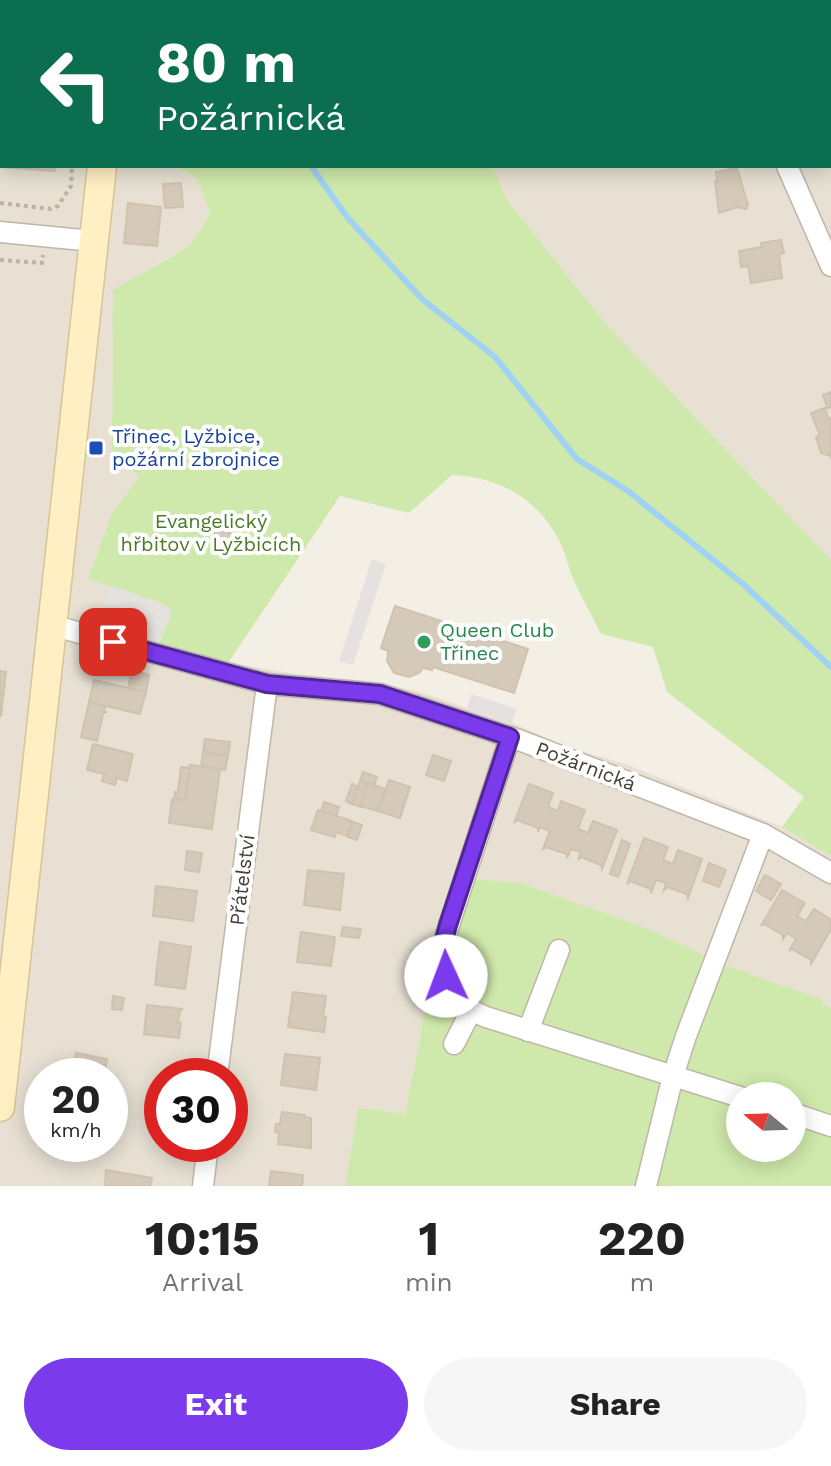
<!DOCTYPE html>
<meta charset="utf-8">
<style>
:root{--surface:#fff;--page:#f6f6f6;--text:#222;--muted:#767676;--accent:#7c3aed}
body{margin:0;font-family:"Work Sans",sans-serif;background:var(--page);color:var(--text);height:100vh;display:flex;flex-direction:column;font-size:30px;white-space:nowrap}
*{box-sizing:border-box;margin:0}
p{font-size:26px;color:var(--muted)}
.icon{flex:none;width:44px;height:44px;fill:none;stroke:currentColor;stroke-width:2;stroke-linecap:round;stroke-linejoin:round}
.map{position:relative;height:1186px;overflow:hidden}
.side{display:flex;flex-direction:column;background:var(--surface);flex:1}
.side>*{flex:none}
.guide{position:absolute;left:0px;top:0px;width:832px;height:168px;box-shadow:0 4px 20px #0003;background:#0b6e4f;color:#fff;overflow:hidden}
.needle{width:52px;rotate:289deg}
.tools{position:absolute;left:726px;top:1082px;display:grid;gap:16px}
.tools a{display:grid;place-items:center;width:80px;height:80px;border-radius:50%;background:var(--surface);box-shadow:0 4px 20px #0003;font-size:40px}
.speed{position:absolute;left:24px;top:1058px;display:flex;gap:16px;font-size:40px;font-weight:700;text-align:center}
.speed>*{display:grid;place-content:center;width:104px;height:104px;border-radius:50%;background:var(--surface);box-shadow:0 4px 20px #0003;line-height:1}
.speed small{font-size:20px;font-weight:400}
.speed .limit{border:12px solid #d22;background:#fff;color:#111}
.pin{position:absolute;display:grid;place-items:center;width:68px;height:68px;color:#fff;margin:-34px;border-radius:16px;box-shadow:0 4px 12px #0006}
.me{position:absolute;width:88px;margin:-44px;rotate:358deg;stroke-linejoin:round;filter:drop-shadow(0 0 6px #0008)}
.turn{display:flex;align-items:center;gap:28px;height:168px;padding:0 24px;font-size:36px}
.turn .icon{width:104px;height:104px;stroke-width:2.5}
.turn b{display:block;font-size:56px;line-height:68px}
.eta{display:flex;justify-content:space-evenly;align-items:center;height:136px;text-align:center}
.eta b{font-size:48px;font-weight:700;line-height:56px}
.primary-button{display:flex;gap:16px;margin-top:auto;padding:16px 24px}
.primary-button a{flex:1;height:92px;border-radius:48px;background:var(--accent);color:#fff;font-size:32px;font-weight:700;line-height:92px;text-align:center}
.primary-button a+a{background:var(--page);color:var(--text)}
.map>svg:first-child{display:block}
.residential{fill:#e7e0d3;fill-rule:evenodd}
.green{fill:#cfe9ac;fill-rule:evenodd}
.parking{fill:#e4e1de}
.lines{fill:none;stroke-linecap:round;stroke-linejoin:round}
.stream{stroke:#9fd2f3;stroke-width:6}
.building{fill:#d5caba;stroke:#d0c2ad;stroke-width:2}
.lane-casing{stroke:#bfb6a7;stroke-width:13}
.street-casing{stroke:#bfb6a7;stroke-width:23}
.secondary-casing{stroke:#d8c495;stroke-width:31}
.path{stroke:#c1b298;stroke-width:4;stroke-dasharray:4 4;stroke-linecap:butt}
.lane{stroke:#fff;stroke-width:10}
.street{stroke:#fff;stroke-width:20}
.secondary{stroke:#ffefc3;stroke-width:28}
.route-casing{stroke:#51269a;stroke-width:20}
.route{stroke:#7c3aed;stroke-width:14}
.transit-dot{fill:#1a4fb4;stroke:#fff;stroke-width:3}
.leisure-dot{fill:#2e9e5b;stroke:#fff;stroke-width:3}
.labels{text-anchor:middle;stroke-width:8;stroke-linejoin:round;paint-order:stroke}
.transit-label{font-size:20px;fill:#164399;stroke:#fff;text-anchor:start}
.park-label{font-size:20px;fill:#487a26;stroke:#fff}
.leisure-label{font-size:20px;fill:#27864d;stroke:#fff;text-anchor:start}
.street-label{font-size:20px;fill:#463f34;stroke:#fff}
</style>
<div class="map">
<svg width="831" height="1186" viewBox="0 0 831 1186">
<rect width="100%" height="100%" fill="#f3efe5"/>
<!-- residential -->
<g class="residential">
<path d="M0 0H154L2 2V166H178L197 179 210 213 191 245 153 266 139 477 112 513 88 579 112 586 99 626 158 646 228 663 297 674 367 681 417 691 513 723 564 746 628 765 782 827 831 856V1009L817 998 725 965 647 929 521 883 453 877 405 1115 358 1108 345 1186H0ZM42 1076H110V1144H42ZM162 1076H230V1144H162Z"/>
<polygon points="436,0 831,0 831,560 605,323 507,200 493,166 830,166 830,2"/>
</g>
<!-- green -->
<g class="green">
<polygon points="154,0 436,0 436,2 153,2"/>
<path d="M178 166H493L507 200 605 323 831 560V856L782 827 804 797 667 692 653 647 601 634C592 616 582 598 573 579 568 566 565 551 558 538 535 497 498 477 452 475L409 513 340 496 228 663 158 646 172 611 161 603 88 579 112 513 139 477 112 449 113 290 191 245 210 213 197 179Z"/>
<path d="M453 877 521 883 648 929 725 965 818 998 831 1009V1186H345L358 1108 405 1114 421 1035 433 936ZM740 1096H792V1148H740Z"/>
</g>
<!-- parking -->
<g class="parking">
<polygon points="372,559 386,564 353,665 339,661"/>
<polygon points="112,586 161,603 172,611 158,646 99,626"/>
<polygon points="471,694 517,709 511,726 466,711"/>
</g>
<g class="lines">
<!-- stream -->
<g class="stream">
<polyline points="204,0 206,2"/>
<polyline points="311,166 347,217 422,299 495,357 577,459 628,491 743,584 831,667"/>
</g>
</g>
<!-- building -->
<g class="building">
<polygon points="0,104 2,166 56,166 55,171 0,167"/>
<polygon points="737,168 748,205 746,209 738,207 719,213 715,182 717,182 716,172"/>
<polygon points="181,183 183,207 165,208 163,184"/>
<polygon points="128,203 161,207 157,246 124,243"/>
<polygon points="781,240 784,253 779,254 782,278 751,283 748,266 741,267 739,251 762,247 761,243"/>
<polygon points="831,392 831,407 825,409 829,419 831,418 831,459 831,456 821,453 816,437 820,435 811,413 827,407 823,395"/>
<polygon points="217,521 238,541 229,550 209,529"/>
<polygon points="395,606 528,649 514,693 433,667 432,670 423,668 419,673 409,677 394,673 387,661 388,651 381,648"/>
<polygon points="132,670 149,675 146,692 128,688"/>
<polygon points="0,671 6,672 1,716 0,716"/>
<polygon points="94,680 146,692 140,714 89,702"/>
<polygon points="89,702 105,706 104,711 106,712 103,714 97,741 81,737"/>
<polygon points="205,739 230,742 228,756 203,752"/>
<polygon points="93,744 133,754 127,781 117,778 115,785 102,781 104,774 87,770"/>
<polygon points="203,752 228,756 225,770 201,767"/>
<polygon points="433,755 451,761 444,781 426,775"/>
<polygon points="190,765 220,769 212,829 169,823 172,799 185,800"/>
<polygon points="181,767 190,768 185,800 174,799 175,792 178,792"/>
<polygon points="363,772 377,777 374,785 360,781"/>
<polygon points="389,780 410,787 400,818 378,811"/>
<polygon points="360,781 368,783 362,807 352,804"/>
<polygon points="368,783 386,789 378,811 360,806"/>
<polygon points="352,784 358,787 352,804 346,801"/>
<polygon points="529,784 553,793 548,807 558,811 561,801 585,810 578,829 588,833 593,821 617,830 602,869 601,865 581,857 578,860 581,852 571,849 567,858 567,854 546,847 543,849 550,831 540,827 538,832 538,828 517,820 514,823"/>
<polygon points="324,802 339,807 336,816 321,811"/>
<polygon points="318,810 352,821 347,836 336,832 335,837 311,830"/>
<polygon points="353,822 362,825 357,840 348,837"/>
<polygon points="644,838 668,847 663,860 673,864 678,850 702,859 688,898 687,894 667,887 664,890 666,883 656,880 651,893 651,889 630,881 627,884"/>
<polygon points="622,840 630,844 618,877 610,874"/>
<polygon points="187,851 202,853 199,872 185,870"/>
<polygon points="709,863 726,870 719,887 703,881"/>
<polygon points="308,870 344,874 340,910 304,905"/>
<polygon points="765,875 781,884 771,900 756,891"/>
<polygon points="156,886 197,891 193,921 153,916"/>
<polygon points="782,890 805,903 797,916 806,921 814,909 831,920 831,929 811,964 811,960 792,949 789,951 796,939 787,933 783,939 783,935 764,924 761,926"/>
<polygon points="343,927 361,929 359,938 341,936"/>
<polygon points="301,932 335,937 331,966 297,962"/>
<polygon points="160,942 191,947 185,989 155,985"/>
<polygon points="293,992 326,996 323,1017 326,1017 324,1032 288,1027"/>
<polygon points="113,996 124,998 122,1010 112,1009"/>
<polygon points="147,1005 183,1009 180,1010 178,1023 181,1023 179,1038 144,1034"/>
<polygon points="76,1053 107,1059 104,1076 72,1076"/>
<polygon points="285,1054 320,1058 316,1090 281,1085"/>
<polygon points="282,1112 305,1115 304,1117 311,1118 311,1148 278,1144 279,1133 275,1132 276,1124 280,1124"/>
<polygon points="106,1170 152,1178 150,1186 105,1186"/>
<polygon points="271,1171 303,1175 302,1186 269,1186"/>
</g>
<g class="lines">
<defs>
<polyline id="lane" points="830,144 831,144"/>
<g id="street">
<polyline points="711,0 712,2"/>
<polyline points="787,166 831,266"/>
<polyline points="0,232 93,241"/>
<polyline points="51,625 267,684 380,694 519,740 763,834 831,873"/>
<path d="M510 737 443 944C443 979 452 1004 486 1017L740 1097"/>
<polyline points="528,1031 559,950"/>
<polyline points="454,1044 471,1011"/>
<polyline points="217,1076 267,684"/>
<polyline points="792,1113 831,1126"/>
<polyline points="203,1186 208,1144"/>
<polyline points="646,1186 673,1076 686,1036 763,834"/>
</g>
<g id="secondary">
<polyline points="132,2 132,0"/>
<polyline points="0,1107 102,166"/>
</g>
</defs>
<!-- lane casing -->
<use href="#lane" class="lane-casing"/>
<!-- street casing -->
<use href="#street" class="street-casing"/>
<!-- secondary casing -->
<use href="#secondary" class="secondary-casing"/>
<!-- path -->
<g class="path">
<polyline points="0,203 51,209 58,206 71,186 72,166"/>
<polyline points="0,260 42,263 43,255"/>
</g>
<!-- lane -->
<use href="#lane" class="lane"/>
<!-- street -->
<use href="#street" class="street"/>
<!-- secondary -->
<use href="#secondary" class="secondary"/>
</g>
<g class="lines">
<defs>
<polyline id="route" points="113,642 267,684 380,694 510,737 448,925 443,944 446,976"/>
</defs>
<!-- route casing -->
<use href="#route" class="route-casing"/>
<!-- route -->
<use href="#route" class="route"/>
</g>
<!-- markers -->
<rect class="transit-dot" x="88" y="440" width="16" height="16" rx="4"/>
<circle class="leisure-dot" cx="424" cy="642" r="8"/>
<g class="labels">
<!-- transit labels -->
<g class="transit-label">
<text x="112" y="443">Třinec, Lyžbice,<tspan x="112" dy="23">požární zbrojnice</tspan></text>
</g>
<!-- park labels -->
<g class="park-label">
<text x="211" y="528">Evangelický<tspan x="211" dy="23">hřbitov v Lyžbicích</tspan></text>
</g>
<!-- leisure labels -->
<g class="leisure-label">
<text x="440" y="637">Queen Club<tspan x="440" dy="23">Třinec</tspan></text>
</g>
<!-- street labels -->
<g class="street-label">
<text transform="translate(586 766) rotate(21)" y="7">Požárnická</text>
<text transform="translate(242 880) rotate(-83)" y="7">Přátelství</text>
</g>
</g>
</svg>
<div class="tools">
<a><svg class="needle" viewBox="-14 -14 28 28"><path d="M0-13l5 13h-10z" fill="#e53935"/><path d="M0 13l5-13h-10z" fill="#767676"/></svg></a>
</div>
<div class="speed"><div>20<small>km/h</small></div><div class="limit">30</div></div>
<div class="pin" style="left:113px;top:642px;background:#d93025"><svg class="icon" aria-label="arrive" viewBox="0 0 24 24"><path d="M6 21V4h12l-3 4 3 4H6"/></svg></div>
<svg class="me" style="left:446px;top:976px" viewBox="-20 -20 40 40"><circle r="19" fill="#fff"/><path d="M0-13L10 11 0 6-10 11z" fill="#7c3aed"/></svg>
<div class="guide">
<div class="turn"><svg class="icon" aria-label="left" viewBox="0 0 24 24"><path d="M17 20v-9H6M10 6l-5 5 5 5"/></svg><div><b>80 m</b>Požárnická</div></div>
</div>
</div>
<section class="side">
<div class="eta">
<div><b>10:15</b><p>Arrival</p></div>
<div><b>1</b><p>min</p></div>
<div><b>220</b><p>m</p></div>
</div>
<div class="primary-button"><a>Exit</a><a>Share</a></div>
</section>
